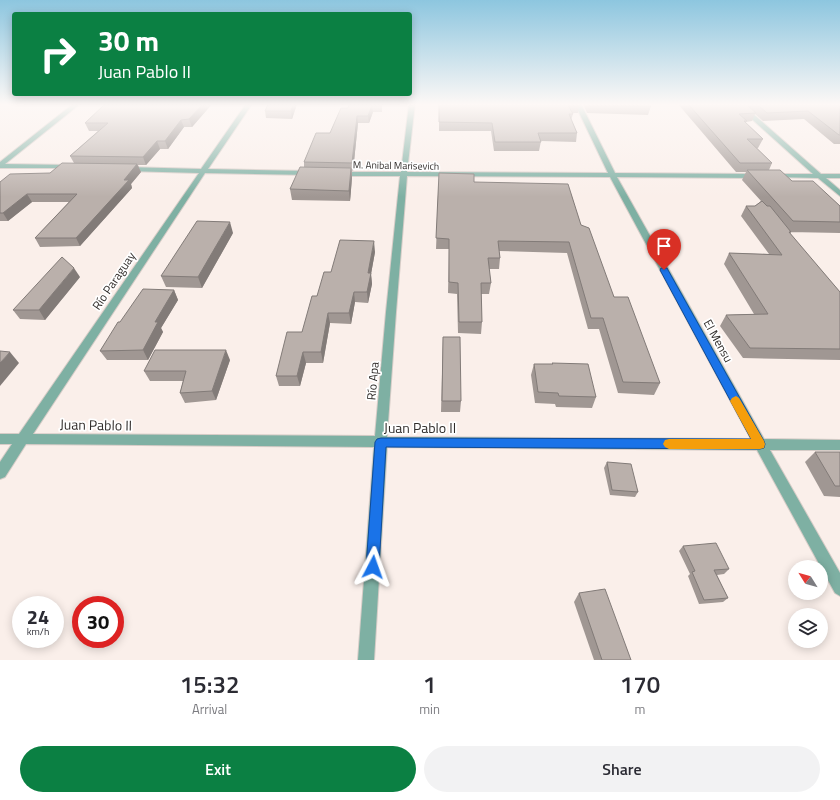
<!DOCTYPE html>
<meta charset="utf-8">
<style>
:root{--surface:#fff;--page:#f2f2f3;--text:#2b2b33;--muted:#7c7c81;--accent:#0b8043}
body{margin:0;font-family:"Titillium Web",sans-serif;background:var(--page);color:var(--text);height:100vh;display:flex;flex-direction:column;font-size:15px;white-space:nowrap}
*{box-sizing:border-box;margin:0}
p{font-size:13px;color:var(--muted)}
.icon{flex:none;width:22px;height:22px;fill:none;stroke:currentColor;stroke-width:2;stroke-linecap:round;stroke-linejoin:round}
.map{position:relative;height:660px;overflow:hidden}
.drawer{display:flex;flex-direction:column;background:var(--surface);flex:1}
.drawer>*{flex:none}
.banner{position:absolute;left:12px;top:12px;width:400px;height:84px;border-radius:4px;box-shadow:0 2px 10px #0003;background:#0b8043;color:#fff;overflow:hidden}
.needle{width:26px;rotate:307deg}
.buttons{position:absolute;left:788px;top:560px;display:grid;gap:8px}
.buttons a{display:grid;place-items:center;width:40px;height:40px;border-radius:50%;background:var(--surface);box-shadow:0 2px 10px #0003;font-size:20px}
.speed{position:absolute;left:12px;top:596px;display:flex;gap:8px;font-size:20px;font-weight:700;text-align:center}
.speed>*{display:grid;place-content:center;width:52px;height:52px;border-radius:50%;background:var(--surface);box-shadow:0 2px 10px #0003;line-height:1}
.speed small{font-size:10px;font-weight:400}
.speed .limit{border:6px solid #d22;background:#fff;color:#111}
.pin{position:absolute;display:grid;place-items:center;width:34px;height:34px;color:#fff;margin:-41px -17px;border-radius:50% 50% 50% 0;rotate:-45deg;box-shadow:0 0 4px #0007}
.pin .icon{rotate:45deg}
.me{position:absolute;width:44px;margin:-22px;rotate:4deg;stroke-linejoin:round;filter:drop-shadow(0 0 3px #0008)}
.turn{display:flex;align-items:center;gap:14px;height:84px;padding:0 20px;font-size:18px}
.turn .icon{width:52px;height:52px;stroke-width:2.5}
.turn b{display:block;font-size:28px;line-height:34px}
.eta{display:flex;justify-content:space-evenly;align-items:center;height:68px;text-align:center}
.eta b{font-size:24px;font-weight:600;line-height:28px}
.cta{display:flex;gap:8px;margin-top:auto;padding:8px 20px}
.cta a{flex:1;height:46px;border-radius:24px;background:var(--accent);color:#fff;font-size:16px;font-weight:600;line-height:46px;text-align:center}
.cta a+a{background:var(--page);color:var(--text)}
.map>svg:first-child{display:block}
.lines{fill:none;stroke-linecap:round;stroke-linejoin:round}
.minor-casing{stroke:#d6ccc7;stroke-width:2}
.minor{fill:#7eb0a3;fill-rule:evenodd}
.wall{fill:#a09793}
.shaded-wall{fill:#827b78}
.building{fill:#bab0ab;stroke:#827b78}
.route{fill:#1a73e8;stroke:#114b97}
.slow{fill:#f59e0b}
.labels{text-anchor:middle;stroke-width:3.5;stroke-linejoin:round;paint-order:stroke}
.far-street-label{font-size:10px;fill:#302c2a;stroke:#fff}
.street-label{font-size:12px;fill:#302c2a;stroke:#fff}
.near-street-label{font-size:14px;fill:#302c2a;stroke:#fff}
</style>
<div class="map">
<svg width="840" height="660" viewBox="0 0 840 660">
<rect width="100%" height="100%" fill="#faefea"/>
<g class="lines">
<defs>
<g id="minor">
<polygon points="73,104 80,104 5,164 70,165 73,167 72,168 0,168 0,162"/>
<path d="M246 104H252L208 169 310 171 313 173 310 175 205 173 33 434 375 436 386 312 400 176H340L337 174 340 172H401L409 104H415L407 172 608 173 575 104H581L615 173 758 174 761 176 758 178 617 177 764 439 840 440V450H770L840 573V596L835 593 757 450 387 447 374 660H358L374 447 26 444 5 477 0 479V462L12 444H0V434H19L199 173 126 171 123 169 126 167 201 169ZM407 176 610 177 751 439 387 437 396 312Z"/>
<polygon points="735,104 742,104 821,174 840,174 840,178 826,178 840,190 840,196 818,178 772,177 772,175 774,174 813,174"/>
</g>
</defs>
<!-- minor casing -->
<use href="#minor" class="minor-casing"/>
<!-- minor -->
<use href="#minor" class="minor"/>
</g>
<!-- wall -->
<g class="wall">
<polygon points="212,104 192,127 184,127 168,149 160,149 146,165 138,165 141,172 131,184 132,188 80,246 40,247 35,238 69,202 32,202 8,221 0,221 0,182 50,173 74,163 70,156 98,131 89,131 85,123"/>
<polygon points="268,104 297,104 292,119 266,118 265,111"/>
<polygon points="349,104 382,104 382,112 373,112 369,123 358,123 353,171 352,170 352,178 350,201 292,200 290,189 304,167 304,162 330,133 348,108"/>
<polygon points="439,104 579,105 578,113 572,113 573,114 571,120 577,133 576,142 541,141 539,151 494,151 491,131 439,131"/>
<polygon points="583,104 649,104 651,106 648,115 587,113"/>
<polygon points="678,104 840,104 840,144 834,144 804,119 763,121 755,114 752,121 746,122 746,123 763,139 758,148 757,148 772,163 769,170 792,181 840,206 840,233 790,232 791,232 790,234 840,292 840,360 743,358 720,326 726,315 754,314 724,264 729,253 769,254 741,216 746,206 755,206 761,201 742,180 746,172 736,172"/>
<polygon points="439,173 474,182 581,225 614,297 660,383 654,395 618,393 599,329 588,329 567,253 499,251 500,258 499,269 489,269 491,283 489,294 481,294 482,322 481,334 458,333 457,294 448,293 449,249 436,249"/>
<polygon points="233,233 202,288 166,287 161,276"/>
<polygon points="375,252 371,274 372,284 368,303 355,302 351,324 330,323 323,363 306,363 300,386 279,386 276,376 302,332 317,296 331,272"/>
<polygon points="80,277 45,320 20,319 13,310"/>
<polygon points="174,290 178,300 161,328 163,332 148,360 107,360 100,351 120,322"/>
<polygon points="443,337 461,401 460,412 441,412"/>
<polygon points="230,360 216,400 185,403 180,393 183,381 150,381 144,371"/>
<polygon points="552,363 596,397 592,408 556,407 555,404 535,403 531,375 534,364 552,364"/>
<polygon points="815,452 840,452 840,497 824,496 805,462"/>
<polygon points="607,462 638,492 635,497 610,495 604,468"/>
<polygon points="683,546 729,569 724,574 717,575 728,598 723,602 699,604 688,576 690,574 679,551"/>
<polygon points="579,593 631,660 594,660 574,602"/>
</g>
<!-- shaded-wall -->
<g class="shaded-wall">
<polygon points="203,104 212,104 192,127 189,119"/>
<polygon points="293,104 297,104 292,119 291,111"/>
<polygon points="372,105 373,112 369,123 368,116"/>
<polygon points="357,116 358,123 353,171 352,163"/>
<polygon points="181,120 184,127 168,149 165,141"/>
<polygon points="157,141 160,149 146,165 143,157"/>
<polygon points="137,164 141,172 131,184 132,188 80,246 76,238"/>
<polygon points="351,168 352,178 350,201 349,191"/>
<polygon points="27,194 32,202 8,221 3,213"/>
<polygon points="230,222 233,233 202,288 198,277"/>
<polygon points="374,241 375,252 371,274 372,284 368,303 367,292 368,273"/>
<polygon points="74,268 80,277 45,320 39,310"/>
<polygon points="174,290 178,300 161,328 163,332 148,360 143,350 155,322"/>
<polygon points="354,292 355,302 351,324 349,313"/>
<polygon points="328,313 330,323 323,363 321,352"/>
<polygon points="226,350 230,360 216,400 212,391"/>
<polygon points="10,352 19,363 0,386 0,363"/>
<polygon points="303,352 306,363 300,386 297,376"/>
</g>
<!-- building -->
<g class="building">
<polygon points="105,104 203,104 189,119 181,120 165,141 157,141 143,157 70,156 108,123 85,123"/>
<polygon points="268,104 293,104 291,111 265,111"/>
<polygon points="349,104 382,104 382,105 372,105 368,116 357,116 352,163 304,162 316,133 330,133 341,108 348,108"/>
<polygon points="439,104 579,104 579,105 568,105 573,114 569,114 577,133 538,133 541,142 495,142 492,123 439,122"/>
<polygon points="589,104 649,104 651,106 589,105"/>
<polygon points="688,104 746,104 756,113 739,114 747,121 744,121 763,139 747,139 772,163 740,163"/>
<polygon points="757,104 840,104 840,135 839,135 808,111 767,113"/>
<polygon points="62,163 137,164 124,180 129,180 76,238 35,238 77,194 27,194 3,213 0,213 0,182 10,174 50,173"/>
<polygon points="300,167 351,168 349,191 290,189"/>
<polygon points="747,170 780,170 792,181 813,181 840,206 840,222 793,221"/>
<polygon points="439,173 474,174 474,182 568,184 581,225 589,228 614,297 628,297 660,383 623,382 603,318 591,318 569,242 498,241 500,258 488,258 491,283 481,283 482,322 459,322 458,283 449,282 449,239 436,238"/>
<polygon points="762,201 767,206 770,206 791,232 789,232 840,292 840,349 750,348 726,315 768,314 729,253 782,255 746,206 755,206"/>
<polygon points="197,221 230,222 198,277 161,276"/>
<polygon points="340,240 374,241 368,273 371,273 367,292 354,292 349,313 328,313 321,352 303,352 297,376 276,376 287,332 302,332 312,296 317,296 324,272 331,272"/>
<polygon points="62,257 74,268 39,310 13,310"/>
<polygon points="143,289 174,290 155,322 158,322 143,350 100,351 118,322 120,322"/>
<polygon points="443,337 460,337 461,401 442,401"/>
<polygon points="155,350 226,350 212,391 180,393 186,371 144,371"/>
<polygon points="0,351 10,352 0,363"/>
<polygon points="552,363 588,364 596,397 559,396 558,393 538,392 534,364 553,364"/>
<polygon points="815,452 840,452 840,486 835,486"/>
<polygon points="607,462 631,464 638,492 612,490"/>
<polygon points="716,543 729,569 714,570 728,598 704,600 692,572 695,571 683,546"/>
<polygon points="605,589 631,660 602,660 579,593"/>
</g>
<!-- sky -->
<linearGradient id="sky" x2="0" y2="1"><stop stop-color="#8dc6df"/><stop offset="0.53" stop-color="#fdf8f6"/><stop offset="1" stop-color="#fdf8f6" stop-opacity="0"/></linearGradient>
<rect width="840" height="197" fill="url(#sky)"/>
<!-- route -->
<polygon class="route" points="661,268 667,268 668,270 764,441 765,444 764,448 760,449 386,447 379,567 377,572 373,574 368,572 366,567 375,442 377,439 381,438 751,439 660,270"/>
<!-- slow -->
<polygon class="slow" points="736,396 739,398 764,441 765,444 764,448 760,449 669,449 665,447 663,444 665,440 669,439 751,439 730,401 732,398"/>
<g class="labels">
<!-- far-street labels -->
<g class="far-street-label">
<text transform="translate(396 165) rotate(1)" y="4">M. Anibal Marisevich</text>
</g>
<!-- street labels -->
<g class="street-label">
<text transform="translate(114 281) rotate(-56)" y="4">Río Paraguay</text>
<text transform="translate(718 341) rotate(61)" y="4">El Mensu</text>
<text transform="translate(373 381) rotate(-85)" y="4">Río Apa</text>
</g>
<!-- near-street labels -->
<g class="near-street-label">
<text transform="translate(96 425) rotate(1)" y="5">Juan Pablo II</text>
<text x="420" y="433">Juan Pablo II</text>
</g>
</g>
</svg>
<div class="buttons">
<a><svg class="needle" viewBox="-14 -14 28 28"><path d="M0-13l5 13h-10z" fill="#e53935"/><path d="M0 13l5-13h-10z" fill="#7c7c81"/></svg></a>
<a><svg class="icon" aria-label="layers" viewBox="0 0 24 24"><path d="M12 4l9 5-9 5-9-5zM3 14l9 5 9-5"/></svg></a>
</div>
<div class="speed"><div>24<small>km/h</small></div><div class="limit">30</div></div>
<div class="pin" style="left:664px;top:270px;background:#d93025"><svg class="icon" aria-label="arrive" viewBox="0 0 24 24"><path d="M6 21V4h12l-3 4 3 4H6"/></svg></div>
<svg class="me" style="left:373px;top:567px" viewBox="-20 -20 40 40"><path d="M0-17L14 15 0 8-14 15z" fill="#1a73e8" stroke="#fff" stroke-width="4"/></svg>
<div class="banner">
<div class="turn"><svg class="icon" aria-label="right" viewBox="0 0 24 24"><path d="M7 20v-9h11M14 6l5 5-5 5"/></svg><div><b>30 m</b>Juan Pablo II</div></div>
</div>
</div>
<section class="drawer">
<div class="eta">
<div><b>15:32</b><p>Arrival</p></div>
<div><b>1</b><p>min</p></div>
<div><b>170</b><p>m</p></div>
</div>
<div class="cta"><a>Exit</a><a>Share</a></div>
</section>
